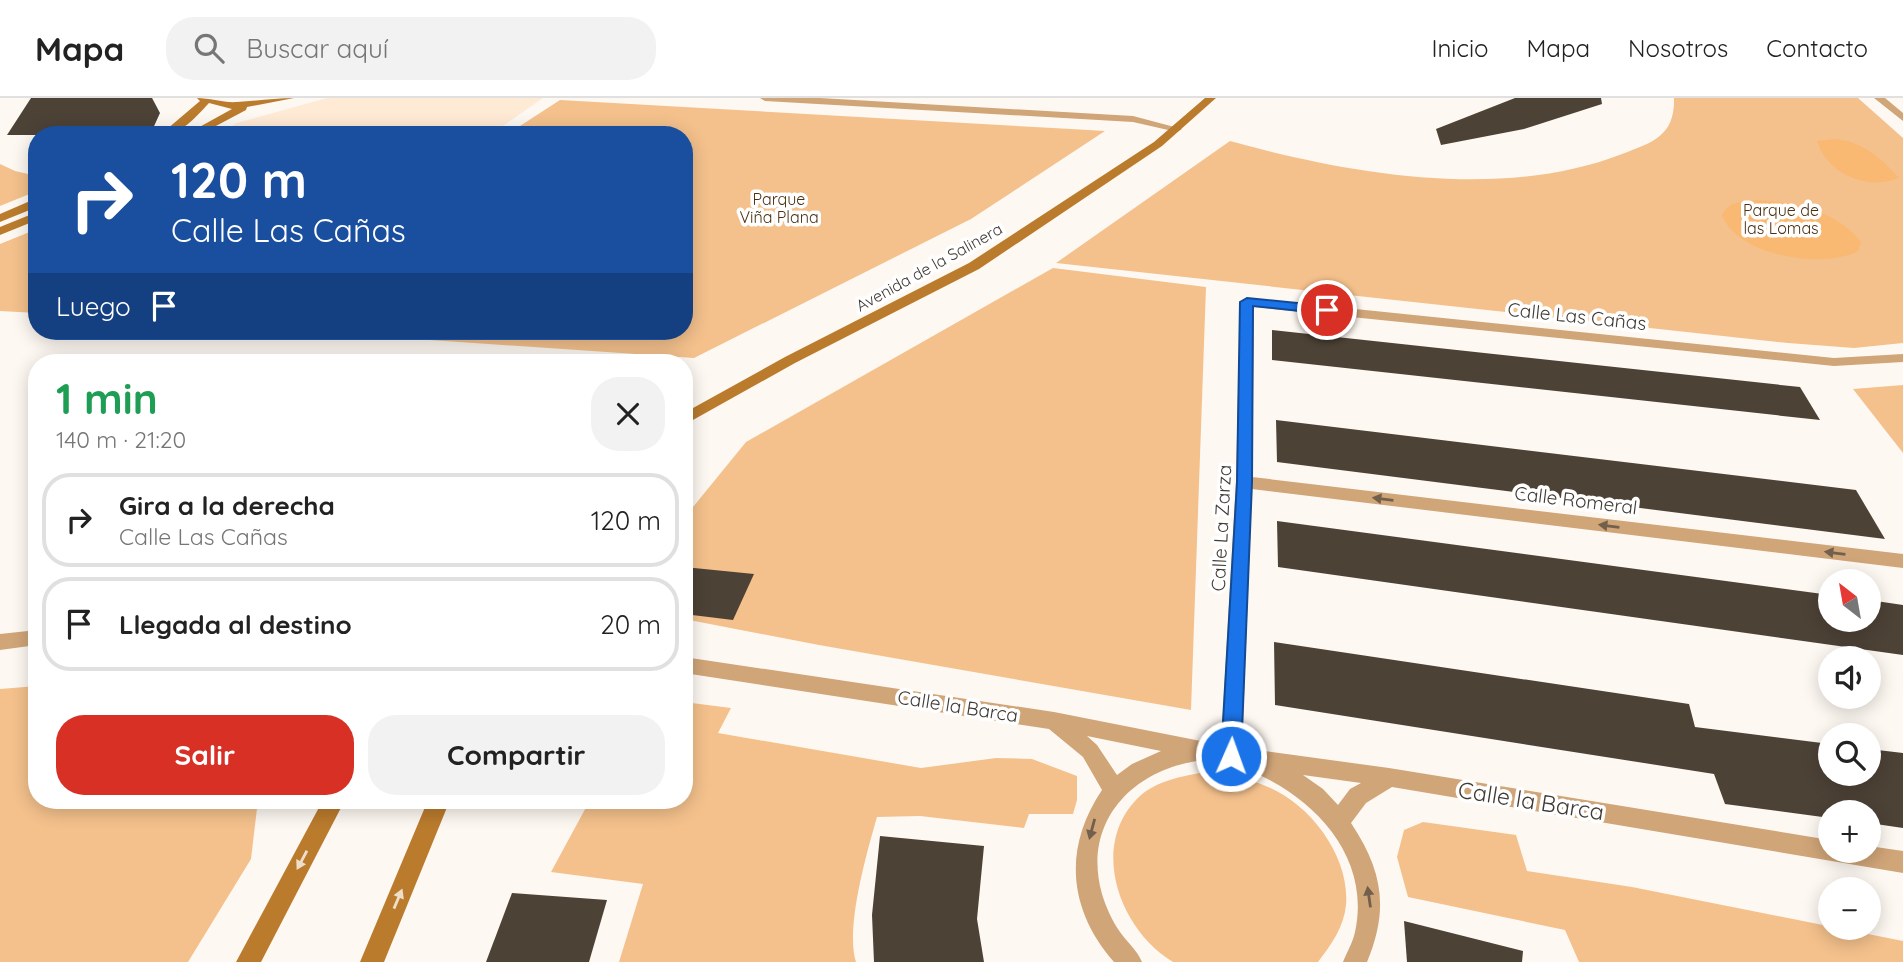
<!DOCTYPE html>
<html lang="es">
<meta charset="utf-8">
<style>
:root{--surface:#fff;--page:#f2f2f2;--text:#222;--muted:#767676;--line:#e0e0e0;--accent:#d93025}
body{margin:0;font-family:Quicksand,sans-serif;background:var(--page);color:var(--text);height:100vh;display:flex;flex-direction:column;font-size:26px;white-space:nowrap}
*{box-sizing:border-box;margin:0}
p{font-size:23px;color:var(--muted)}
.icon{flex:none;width:38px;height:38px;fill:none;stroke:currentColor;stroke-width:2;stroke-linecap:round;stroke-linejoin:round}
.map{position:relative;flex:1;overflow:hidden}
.side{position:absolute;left:28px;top:256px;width:665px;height:455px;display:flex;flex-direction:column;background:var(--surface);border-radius:28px;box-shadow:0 4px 18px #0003}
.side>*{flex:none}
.banner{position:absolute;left:28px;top:28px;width:665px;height:214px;border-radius:28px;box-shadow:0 4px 18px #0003;background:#1a4fa0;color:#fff;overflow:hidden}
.needle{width:46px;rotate:329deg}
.tools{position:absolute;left:1818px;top:471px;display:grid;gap:14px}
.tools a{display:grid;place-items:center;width:63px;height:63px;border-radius:50%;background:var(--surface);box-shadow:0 4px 18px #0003;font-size:35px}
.pin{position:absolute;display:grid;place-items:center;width:60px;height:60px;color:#fff;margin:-30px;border:4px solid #fff;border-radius:50%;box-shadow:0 2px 7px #0007}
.me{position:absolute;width:77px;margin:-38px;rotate:2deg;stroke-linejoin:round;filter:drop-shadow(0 0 5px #0008)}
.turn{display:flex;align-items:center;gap:24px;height:147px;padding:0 28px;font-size:32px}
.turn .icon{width:91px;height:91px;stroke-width:2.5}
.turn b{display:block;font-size:49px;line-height:60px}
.then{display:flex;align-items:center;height:66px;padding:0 28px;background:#0003;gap:14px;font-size:26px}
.round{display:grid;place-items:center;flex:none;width:74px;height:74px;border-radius:28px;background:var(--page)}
.head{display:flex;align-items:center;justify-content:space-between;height:119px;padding:0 28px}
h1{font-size:42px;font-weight:800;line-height:52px;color:#1e9e55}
.button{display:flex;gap:14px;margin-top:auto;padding:14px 28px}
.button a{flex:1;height:80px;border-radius:28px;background:var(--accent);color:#fff;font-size:28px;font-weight:800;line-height:80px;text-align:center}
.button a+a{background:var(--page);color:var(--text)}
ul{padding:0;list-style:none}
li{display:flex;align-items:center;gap:21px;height:94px;margin:0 14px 10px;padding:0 14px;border:4px solid var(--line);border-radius:28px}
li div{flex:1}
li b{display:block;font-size:26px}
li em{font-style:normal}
header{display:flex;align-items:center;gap:42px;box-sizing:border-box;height:98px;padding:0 35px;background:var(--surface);border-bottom:2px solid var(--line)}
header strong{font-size:33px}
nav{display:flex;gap:38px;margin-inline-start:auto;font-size:24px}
.search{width:490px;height:63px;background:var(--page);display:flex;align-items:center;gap:18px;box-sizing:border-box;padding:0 24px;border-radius:28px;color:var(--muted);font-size:26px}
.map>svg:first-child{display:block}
.built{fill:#ffead6}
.green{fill:#f4c18c}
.water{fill:#fab972}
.building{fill:#4d4236}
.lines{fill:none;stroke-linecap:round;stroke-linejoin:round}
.street{fill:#d0a578;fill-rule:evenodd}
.secondary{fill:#ba7b2d;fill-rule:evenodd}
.oneway{fill:#725f4c}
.oneway2{fill:#eedeca}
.route{fill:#1a73e8;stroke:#114b97;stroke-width:2}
.labels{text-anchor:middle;stroke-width:7;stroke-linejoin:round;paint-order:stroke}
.far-park-label{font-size:16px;fill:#4b3112;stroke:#fff}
.far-street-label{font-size:16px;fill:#403a34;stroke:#fff}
.street-label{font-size:19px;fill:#403a34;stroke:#fff}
.near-street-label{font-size:23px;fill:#403a34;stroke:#fff}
</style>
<header>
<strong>Mapa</strong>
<div class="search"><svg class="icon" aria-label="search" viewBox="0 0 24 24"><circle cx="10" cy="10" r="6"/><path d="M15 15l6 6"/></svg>Buscar aquí</div>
<nav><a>Inicio</a><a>Mapa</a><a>Nosotros</a><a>Contacto</a></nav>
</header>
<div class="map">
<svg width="1903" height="864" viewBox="0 0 1903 864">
<rect width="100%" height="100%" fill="#fef8f2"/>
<!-- built -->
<polygon class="built" points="327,0 543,0 490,37 217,37 237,25"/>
<!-- green -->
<g class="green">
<path d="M1674 0H1858L1903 40V245L1854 250 1788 245 1056 165 1230 43C1350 76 1502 103 1622 56 1653 44 1675 38 1674 0Z"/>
<polygon points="560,2 1071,31 1105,33 971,121 694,260 299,233 684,233 684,37 506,37"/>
<polygon points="0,66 15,73 37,78 37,93 0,108"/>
<polygon points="37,131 37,215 0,213 0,146"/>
<polygon points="1053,170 1206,189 1191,612 819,547 684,521 684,420 746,344"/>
<polygon points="1903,287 1903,355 1853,291"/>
<polygon points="37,588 37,702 258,702 251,761 188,864 0,864 0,591"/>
<path d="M684 604 731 610 718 635 921 670 996 660 1032 661 1077 678V702L1073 716H1029L1024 730 920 718 877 719C867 754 845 830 856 864H619L643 786 551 774 590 702H684Z"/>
<path d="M1200 675C1224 676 1246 679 1268 689 1311 707 1350 759 1346 807 1344 829 1331 847 1318 864H1173C1119 832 1088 746 1140 698 1157 683 1179 679 1200 675Z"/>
<polygon points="1423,724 1516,737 1527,773 1632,789 1903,843 1903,864 1579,864 1565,832 1408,799 1397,759 1404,732"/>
</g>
<!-- water -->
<g class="water">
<path d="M1834 41C1862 43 1880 59 1899 80 1867 93 1827 76 1817 43Z"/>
<path d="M1757 102C1794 104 1838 113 1861 144L1858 153C1824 172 1737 158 1722 117 1729 103 1743 103 1757 102Z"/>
</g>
<!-- building -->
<g class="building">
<polygon points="31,0 152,0 160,15 150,37 7,37"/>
<polygon points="1515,0 1601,0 1602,6 1524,31 1441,47 1436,31"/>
<polygon points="1272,232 1800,289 1820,322 1272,262"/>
<polygon points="1276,322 1856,392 1885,441 1277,364"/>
<polygon points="1277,423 1830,497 1830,522 1869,522 1869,502 1903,507 1903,557 1278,469"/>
<polygon points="684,469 754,476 733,522 684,516"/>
<polygon points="1274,544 1689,606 1695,629 1830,646 1830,676 1869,676 1869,651 1903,655 1903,730 1869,725 1869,714 1830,714 1830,720 1725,706 1714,676 1275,607"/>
<polygon points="880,738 984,748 977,821 984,864 874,864 872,817"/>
<polygon points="512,795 607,802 589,864 486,864"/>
<polygon points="1404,823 1523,853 1522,864 1407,864"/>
</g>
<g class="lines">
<!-- street -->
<g class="street">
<polygon points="760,0 820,0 1133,18 1182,31 1177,34 1133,24 765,3"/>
<polygon points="1874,0 1885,0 1903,15 1903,23"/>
<path d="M1247 200 1834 260 1903 256V264L1834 268 1254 209 1252 379 1903 456V470L1252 391 1242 650 1389 670 1830 742V752H1869V748L1903 753V775L1392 689 1366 705 1351 725C1383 773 1389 811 1367 864H1343C1347 854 1353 844 1355 834 1371 761 1317 702 1255 675L1253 670C1239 668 1220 661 1206 662 1136 668 1081 722 1102 796 1106 809 1112 823 1120 834 1128 845 1137 852 1142 864H1114C1068 811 1063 750 1102 692L1083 659 1049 631 684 575V559L1054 614 1221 647 1236 384 1240 204ZM1087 638 1161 653 1132 666 1117 677 1097 647ZM1303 677 1361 685 1350 691 1338 707 1323 691Z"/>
<polygon points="37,532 37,547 0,552 0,536"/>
</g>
<!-- secondary -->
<g class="secondary">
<path d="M197 0C210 0 224 5 237 4 256 3 275 0 294 0L247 9 246 12 199 37H185L232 11 209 5C195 20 181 37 160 37L200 3Z"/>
<polygon points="1205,0 1216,0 1162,48 979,171 795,265 684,327 684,315 785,259 969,165 1154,44"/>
<polygon points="37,100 37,109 0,124 0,116"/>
<polygon points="37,114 37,122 0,137 0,129"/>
<polygon points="323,702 345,702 261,864 236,864"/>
<polygon points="428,702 450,702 384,864 360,864"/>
</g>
</g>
<!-- one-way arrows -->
<defs><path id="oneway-solid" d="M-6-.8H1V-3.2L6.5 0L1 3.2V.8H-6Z" transform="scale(1.75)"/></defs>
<g class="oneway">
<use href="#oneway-solid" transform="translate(1383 401) rotate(-173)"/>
<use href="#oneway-solid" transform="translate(1609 428) rotate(-173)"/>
<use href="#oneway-solid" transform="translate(1835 455) rotate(-173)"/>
<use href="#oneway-solid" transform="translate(1092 731) rotate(105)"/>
<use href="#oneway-solid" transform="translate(1369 799) rotate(-98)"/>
</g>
<g class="oneway2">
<use href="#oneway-solid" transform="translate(302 762) rotate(118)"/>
<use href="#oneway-solid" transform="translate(398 801) rotate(-67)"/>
</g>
<!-- route -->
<polygon class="route" points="1247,200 1327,208 1333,212 1327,216 1253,208 1252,384 1241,658 1238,664 1231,666 1224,664 1221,658 1237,384 1240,204"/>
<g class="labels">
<!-- far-park labels -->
<g class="far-park-label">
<text x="779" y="107">Parque<tspan x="779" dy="18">Viña Plana</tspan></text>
<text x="1781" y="118">Parque de<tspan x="1781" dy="18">las Lomas</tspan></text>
</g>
<!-- far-street labels -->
<g class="far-street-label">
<text transform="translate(929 169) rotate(-29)" y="6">Avenida de la Salinera</text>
</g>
<!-- street labels -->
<g class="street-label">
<text transform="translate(1577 218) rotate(6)" y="7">Calle Las Cañas</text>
<text transform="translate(1576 402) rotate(7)" y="7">Calle Romeral</text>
<text transform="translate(1221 430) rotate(-87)" y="7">Calle La Zarza</text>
<text transform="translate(958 608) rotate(9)" y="7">Calle la Barca</text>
</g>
<!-- near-street labels -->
<g class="near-street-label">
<text transform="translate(1531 703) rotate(9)" y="8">Calle la Barca</text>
</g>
</g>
</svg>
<div class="tools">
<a><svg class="needle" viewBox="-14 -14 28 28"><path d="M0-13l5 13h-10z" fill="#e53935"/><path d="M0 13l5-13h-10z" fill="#767676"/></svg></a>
<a><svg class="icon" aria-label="sound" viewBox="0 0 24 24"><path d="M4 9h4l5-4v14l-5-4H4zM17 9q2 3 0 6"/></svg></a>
<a><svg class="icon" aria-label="search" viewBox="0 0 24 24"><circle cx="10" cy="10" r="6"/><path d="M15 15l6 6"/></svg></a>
<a>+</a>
<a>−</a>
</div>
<div class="pin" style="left:1327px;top:212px;background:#d93025"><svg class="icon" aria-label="arrive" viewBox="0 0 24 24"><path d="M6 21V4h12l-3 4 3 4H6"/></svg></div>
<svg class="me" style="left:1231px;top:658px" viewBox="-20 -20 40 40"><circle r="17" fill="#1a73e8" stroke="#fff" stroke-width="3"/><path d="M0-11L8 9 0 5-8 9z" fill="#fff"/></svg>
<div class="banner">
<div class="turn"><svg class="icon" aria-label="right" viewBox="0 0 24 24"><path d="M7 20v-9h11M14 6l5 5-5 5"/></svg><div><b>120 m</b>Calle Las Cañas</div></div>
<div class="then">Luego<svg class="icon" aria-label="arrive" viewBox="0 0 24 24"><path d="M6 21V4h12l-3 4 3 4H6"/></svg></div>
</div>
<section class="side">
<div class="head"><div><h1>1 min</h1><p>140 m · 21:20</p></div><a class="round"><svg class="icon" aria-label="close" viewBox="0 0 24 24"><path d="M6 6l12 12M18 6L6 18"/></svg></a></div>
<ul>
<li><svg class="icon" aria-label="right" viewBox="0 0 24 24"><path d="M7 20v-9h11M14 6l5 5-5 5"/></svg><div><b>Gira a la derecha</b><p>Calle Las Cañas</p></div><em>120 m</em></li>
<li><svg class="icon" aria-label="arrive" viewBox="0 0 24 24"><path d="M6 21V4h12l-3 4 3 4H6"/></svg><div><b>Llegada al destino</b></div><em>20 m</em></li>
</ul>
<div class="button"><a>Salir</a><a>Compartir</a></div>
</section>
</div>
